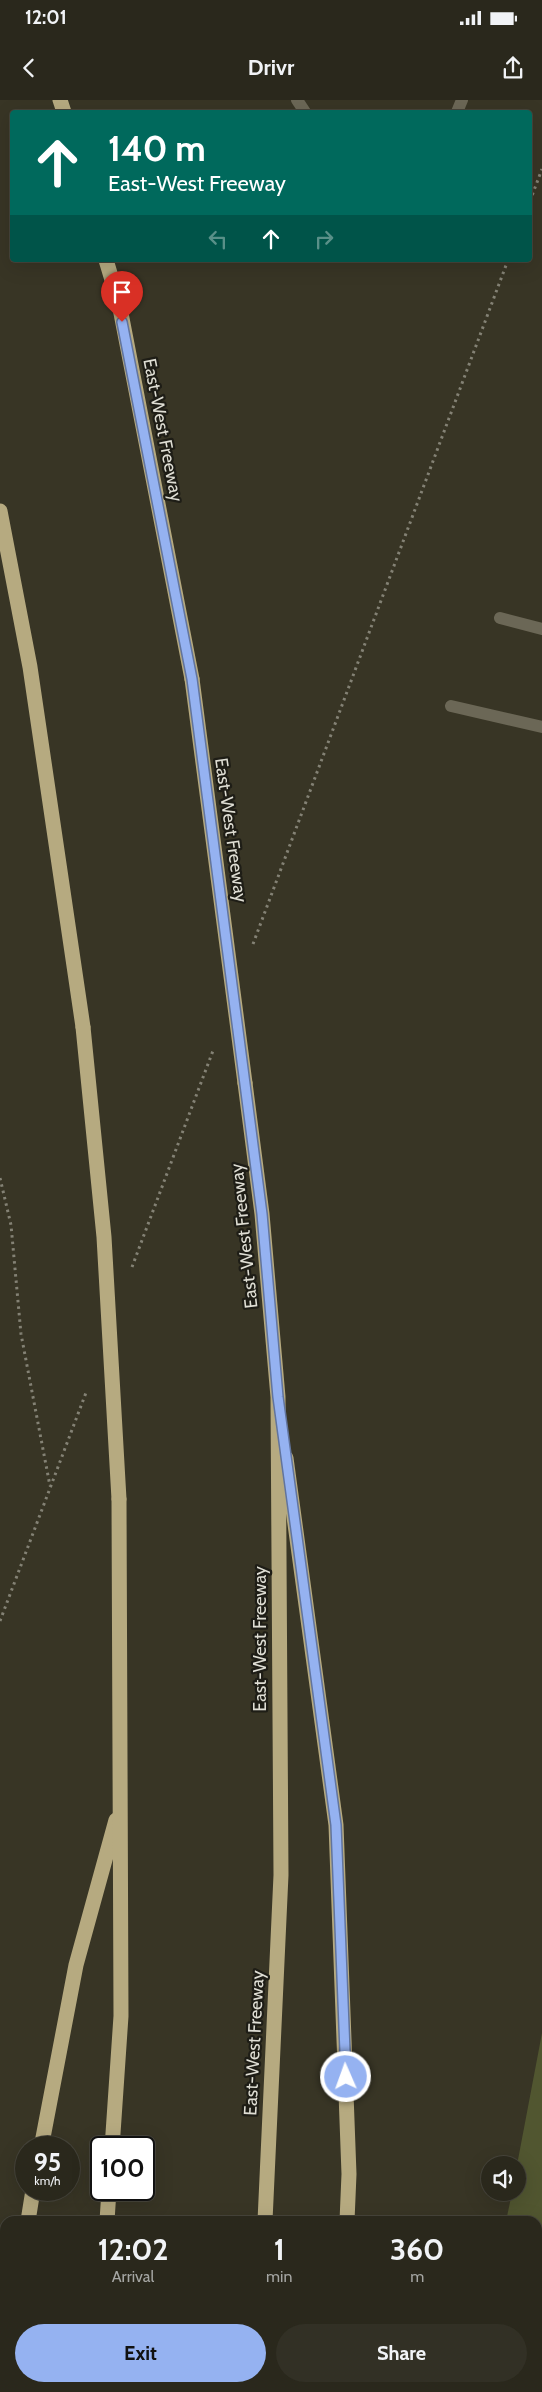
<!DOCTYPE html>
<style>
:root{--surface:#2a281c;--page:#323025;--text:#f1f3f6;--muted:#a5a6a3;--line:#46443b;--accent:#95b2f1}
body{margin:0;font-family:Cabin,sans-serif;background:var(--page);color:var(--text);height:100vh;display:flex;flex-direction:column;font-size:19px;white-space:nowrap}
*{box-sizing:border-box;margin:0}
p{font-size:16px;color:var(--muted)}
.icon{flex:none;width:28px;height:28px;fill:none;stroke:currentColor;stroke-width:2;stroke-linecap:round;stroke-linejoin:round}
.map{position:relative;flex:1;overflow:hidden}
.panel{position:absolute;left:0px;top:2116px;width:542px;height:176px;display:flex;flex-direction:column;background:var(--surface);border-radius:15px 15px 0 0;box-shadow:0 5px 20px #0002,0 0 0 1px var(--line)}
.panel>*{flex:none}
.hud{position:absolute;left:10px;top:10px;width:522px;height:152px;border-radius:5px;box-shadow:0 5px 20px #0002,0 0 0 1px var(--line);background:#00695c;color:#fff;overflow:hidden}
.controls{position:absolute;left:481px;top:2056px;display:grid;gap:10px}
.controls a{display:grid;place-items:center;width:45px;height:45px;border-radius:50%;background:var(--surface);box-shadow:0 5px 20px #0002,0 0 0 1px var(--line);font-size:25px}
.speed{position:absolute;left:15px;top:2036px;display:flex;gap:10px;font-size:25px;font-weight:700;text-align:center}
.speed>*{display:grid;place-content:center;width:65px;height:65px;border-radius:50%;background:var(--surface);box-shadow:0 5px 20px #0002,0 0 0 1px var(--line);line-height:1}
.speed small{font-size:12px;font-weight:400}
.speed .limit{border:2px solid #111;border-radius:8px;background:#fff;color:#111}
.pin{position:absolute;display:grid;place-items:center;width:42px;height:42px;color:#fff;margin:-51px -21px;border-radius:50% 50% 50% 0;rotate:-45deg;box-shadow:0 0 5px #0007}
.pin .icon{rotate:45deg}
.me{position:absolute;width:55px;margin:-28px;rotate:358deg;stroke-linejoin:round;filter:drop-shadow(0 0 4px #0008)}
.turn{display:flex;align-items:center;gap:18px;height:105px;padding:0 15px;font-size:22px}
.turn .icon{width:65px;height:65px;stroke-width:2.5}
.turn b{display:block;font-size:35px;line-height:42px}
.lanes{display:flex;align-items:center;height:48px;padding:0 15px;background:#0003;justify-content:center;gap:25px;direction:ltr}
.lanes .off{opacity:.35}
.eta{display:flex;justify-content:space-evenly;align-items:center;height:85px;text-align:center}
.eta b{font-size:30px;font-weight:700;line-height:35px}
.cta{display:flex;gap:10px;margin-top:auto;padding:10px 15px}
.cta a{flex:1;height:58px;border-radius:30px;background:var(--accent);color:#111;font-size:20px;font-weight:700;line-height:58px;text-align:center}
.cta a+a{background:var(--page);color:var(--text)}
.status{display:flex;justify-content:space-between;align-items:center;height:35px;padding:0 25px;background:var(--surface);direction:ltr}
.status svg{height:14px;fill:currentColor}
header{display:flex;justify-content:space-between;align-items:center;height:65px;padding:0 15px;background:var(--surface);font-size:22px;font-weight:700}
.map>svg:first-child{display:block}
.green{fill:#515630}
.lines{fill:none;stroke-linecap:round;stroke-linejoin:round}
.path{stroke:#848275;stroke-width:3;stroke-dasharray:2.5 4;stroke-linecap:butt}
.lane{stroke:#6b6756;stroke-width:12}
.highway{stroke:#b6aa80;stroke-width:15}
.highway-bridge{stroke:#b6aa80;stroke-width:15}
.route-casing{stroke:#61749d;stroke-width:12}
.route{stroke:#95b2f1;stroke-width:9}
.labels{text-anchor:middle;stroke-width:4.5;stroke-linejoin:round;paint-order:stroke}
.street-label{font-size:18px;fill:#dfded4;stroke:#1e1d16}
</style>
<div class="status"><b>12:01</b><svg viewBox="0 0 49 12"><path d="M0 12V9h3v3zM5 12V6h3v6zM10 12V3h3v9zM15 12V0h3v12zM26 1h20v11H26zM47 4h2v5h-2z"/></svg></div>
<header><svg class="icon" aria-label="back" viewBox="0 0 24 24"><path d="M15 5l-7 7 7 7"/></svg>Drivr<svg class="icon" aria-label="share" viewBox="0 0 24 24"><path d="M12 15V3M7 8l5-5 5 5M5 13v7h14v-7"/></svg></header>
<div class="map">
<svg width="542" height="2292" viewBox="0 0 542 2292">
<rect width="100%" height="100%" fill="#383525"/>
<!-- green -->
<polygon class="green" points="542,1933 542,2292 474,2292 475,2288 538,2288 538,2121 506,2121 512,2093 518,2092 517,2065"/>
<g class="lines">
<!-- path -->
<g class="path">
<polyline points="530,101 542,69"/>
<polyline points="253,844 508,160"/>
<polyline points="0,1078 11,1125 21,1234 50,1386"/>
<polyline points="132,1167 214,948"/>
<polyline points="0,1521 87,1290"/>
</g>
<!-- lane -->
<g class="lane">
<polyline points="297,0 305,12"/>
<polyline points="457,12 462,0"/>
<polyline points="500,518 542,529"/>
<polyline points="451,606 542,627"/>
</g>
<!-- highway -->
<g class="highway">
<polyline points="60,0 64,12"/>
<polyline points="106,160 119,203 192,579"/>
<polyline points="0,411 30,567 83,927"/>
<polyline points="245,983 262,1114 278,1297 281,1775 265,2121"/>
<polyline points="286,1358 336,1725 349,2074 347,2121"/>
<polyline points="41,2048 76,1865 116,1720"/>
<polyline points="112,2048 121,1916 119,1399"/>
<polyline points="28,2121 33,2090"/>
<polyline points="107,2121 109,2090"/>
<polyline points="0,2260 5,2238"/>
<polyline points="93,2292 93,2288"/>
<polyline points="249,2292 250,2288"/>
<polyline points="340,2292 340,2288"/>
</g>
<!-- highway-bridge -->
<g class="highway-bridge">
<polyline points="192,579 245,983"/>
<polyline points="83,927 104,1137 119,1399"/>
</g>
</g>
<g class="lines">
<defs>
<polyline id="route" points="122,222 192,579 262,1114 278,1297 336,1725 346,1977"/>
</defs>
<!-- route casing -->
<use href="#route" class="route-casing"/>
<!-- route -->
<use href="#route" class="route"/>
</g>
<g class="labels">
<!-- street labels -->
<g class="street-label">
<text transform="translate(163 330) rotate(79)" y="6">East-West Freeway</text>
<text transform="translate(231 730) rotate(82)" y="6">East-West Freeway</text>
<text transform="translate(244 1136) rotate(-96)" y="6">East-West Freeway</text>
<text transform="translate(260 1539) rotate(-90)" y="6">East-West Freeway</text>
<text transform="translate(254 1943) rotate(-87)" y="6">East-West Freeway</text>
</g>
</g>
</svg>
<div class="controls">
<a><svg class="icon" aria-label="sound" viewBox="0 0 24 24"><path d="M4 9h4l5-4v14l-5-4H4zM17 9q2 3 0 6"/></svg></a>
</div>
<div class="speed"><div>95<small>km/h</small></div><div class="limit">100</div></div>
<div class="pin" style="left:122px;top:222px;background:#d93025"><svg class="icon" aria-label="arrive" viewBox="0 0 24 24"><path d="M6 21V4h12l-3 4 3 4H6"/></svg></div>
<svg class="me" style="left:346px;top:1977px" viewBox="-20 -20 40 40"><circle r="17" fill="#95b2f1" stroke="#fff" stroke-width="3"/><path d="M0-11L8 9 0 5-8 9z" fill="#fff"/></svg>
<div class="hud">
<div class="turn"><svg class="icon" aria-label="ahead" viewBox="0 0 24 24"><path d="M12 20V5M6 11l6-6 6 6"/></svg><div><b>140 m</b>East-West Freeway</div></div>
<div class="lanes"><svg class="icon off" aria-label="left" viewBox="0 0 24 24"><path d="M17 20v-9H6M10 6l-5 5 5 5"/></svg><svg class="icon" aria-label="ahead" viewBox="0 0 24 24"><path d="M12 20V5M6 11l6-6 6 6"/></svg><svg class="icon off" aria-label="right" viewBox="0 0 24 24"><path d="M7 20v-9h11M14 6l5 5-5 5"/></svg></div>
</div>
<section class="panel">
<div class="eta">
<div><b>12:02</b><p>Arrival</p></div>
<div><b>1</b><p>min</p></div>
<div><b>360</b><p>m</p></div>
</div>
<div class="cta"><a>Exit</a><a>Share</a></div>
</section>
</div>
